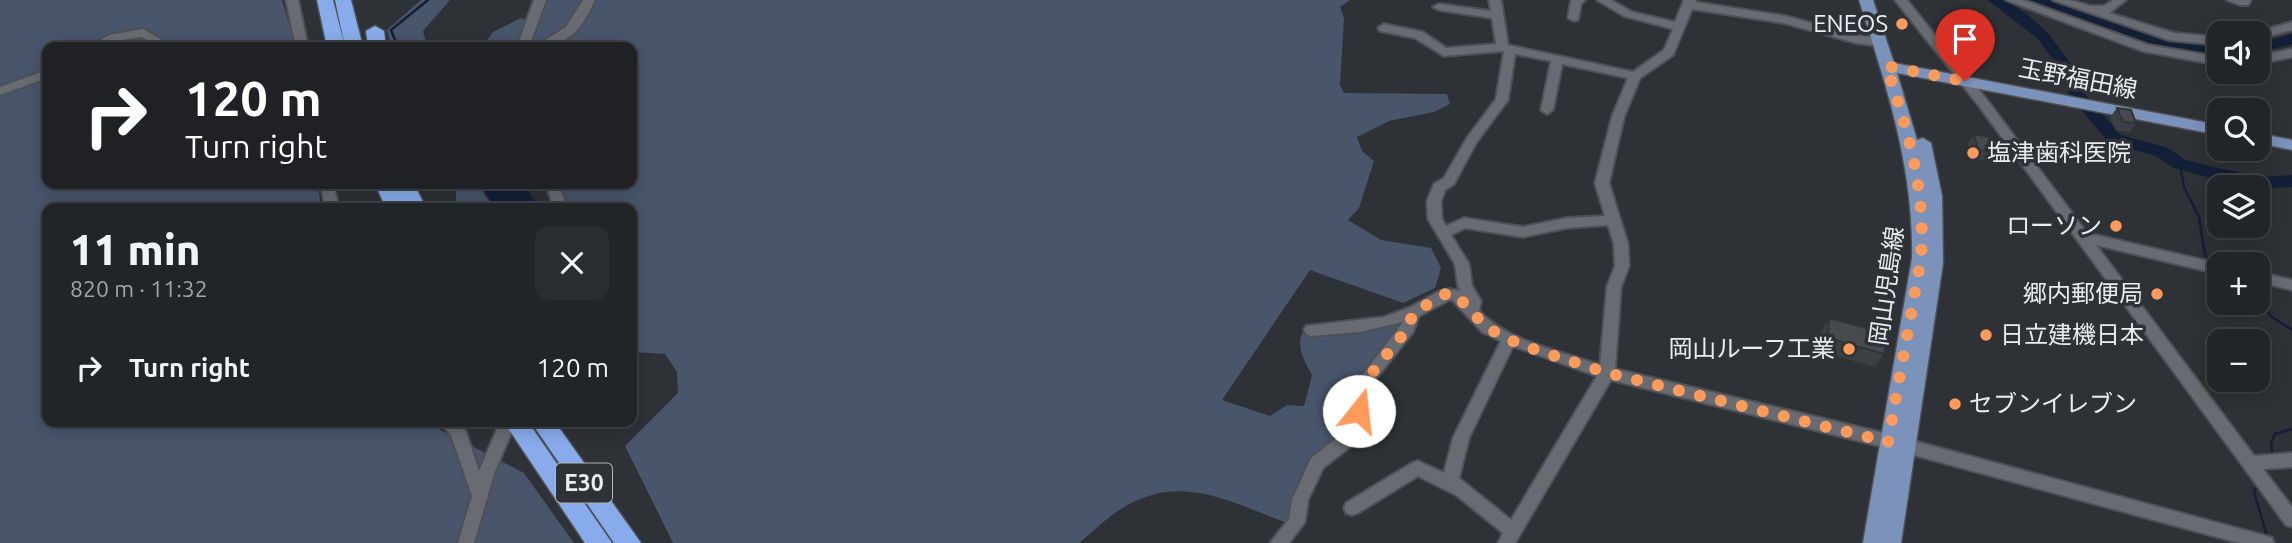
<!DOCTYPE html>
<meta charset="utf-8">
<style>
:root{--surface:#222528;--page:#2a2d30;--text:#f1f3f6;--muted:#a2a5a8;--line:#3f4245}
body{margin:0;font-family:Ubuntu,"Noto Sans JP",sans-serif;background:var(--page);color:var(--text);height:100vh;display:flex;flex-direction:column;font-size:26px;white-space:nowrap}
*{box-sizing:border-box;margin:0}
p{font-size:23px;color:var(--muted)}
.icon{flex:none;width:38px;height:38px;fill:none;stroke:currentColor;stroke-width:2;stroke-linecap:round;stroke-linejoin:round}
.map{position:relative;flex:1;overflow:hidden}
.panel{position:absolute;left:42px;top:203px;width:595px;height:224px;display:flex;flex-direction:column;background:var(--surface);border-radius:14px;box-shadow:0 4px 18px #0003,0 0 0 2px var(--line)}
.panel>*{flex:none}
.guide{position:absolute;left:42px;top:42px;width:595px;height:147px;border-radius:14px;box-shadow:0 4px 18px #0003,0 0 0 2px var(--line);background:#202124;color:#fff;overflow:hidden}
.controls{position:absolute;left:2207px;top:21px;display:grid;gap:14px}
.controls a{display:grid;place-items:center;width:63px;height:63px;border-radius:14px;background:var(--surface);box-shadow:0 4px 18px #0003,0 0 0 2px var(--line);font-size:35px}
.pin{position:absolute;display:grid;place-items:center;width:60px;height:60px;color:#fff;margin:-72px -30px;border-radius:50% 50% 50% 0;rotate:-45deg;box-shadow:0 0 7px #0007}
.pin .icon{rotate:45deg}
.me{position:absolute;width:77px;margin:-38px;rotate:16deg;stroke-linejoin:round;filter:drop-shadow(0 0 5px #0008)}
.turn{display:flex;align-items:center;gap:24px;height:147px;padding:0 28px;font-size:32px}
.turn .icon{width:91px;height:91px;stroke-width:2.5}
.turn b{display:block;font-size:49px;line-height:60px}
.round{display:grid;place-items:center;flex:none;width:74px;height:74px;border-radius:14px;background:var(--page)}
.headline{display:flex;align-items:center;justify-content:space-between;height:119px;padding:0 28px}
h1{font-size:42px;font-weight:800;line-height:52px}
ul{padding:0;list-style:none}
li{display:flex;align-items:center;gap:21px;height:91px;padding:0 28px}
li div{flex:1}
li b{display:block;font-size:26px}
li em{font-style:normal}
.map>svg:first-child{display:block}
.green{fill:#48556b}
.water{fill:#121f36}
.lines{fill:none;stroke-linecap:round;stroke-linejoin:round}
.stream{stroke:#121f36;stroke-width:2.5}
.river{fill:#121f36;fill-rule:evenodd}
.minor-casing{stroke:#4d5054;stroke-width:4}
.major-casing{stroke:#4d5054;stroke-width:3}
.highway-casing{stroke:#4d5054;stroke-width:3}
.minor{fill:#686c72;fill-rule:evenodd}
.major{fill:#7b92bb;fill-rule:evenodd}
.highway{fill:#88aceb;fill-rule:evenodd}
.wall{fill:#3c4044}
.building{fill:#464a4f;stroke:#313437;stroke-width:2}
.route{stroke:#ff9b5a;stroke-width:12;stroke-dasharray:0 21.6}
.poi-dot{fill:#ff9b5a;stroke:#2e3136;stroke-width:2.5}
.labels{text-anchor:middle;stroke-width:7;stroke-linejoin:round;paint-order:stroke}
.shield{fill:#2e3136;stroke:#b2b4b8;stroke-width:2}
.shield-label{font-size:23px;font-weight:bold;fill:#eaecf0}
.poi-label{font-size:24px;fill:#eaecf0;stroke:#2e3136;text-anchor:end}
.street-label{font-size:24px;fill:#eaecf0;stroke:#2e3136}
</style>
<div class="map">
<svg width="2292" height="543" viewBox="0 0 2292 543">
<rect width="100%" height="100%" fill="#2e3136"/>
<!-- green -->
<g class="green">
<polygon points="0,0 282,0 296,47 47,47 47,184 318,184 321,208 47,208 47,422 425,422 524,473 574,543 0,543"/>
<polygon points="421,0 450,0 423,31 427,47 391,47 387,30"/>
<path d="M547 0H1350L1340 7 1344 19 1340 85 1344 93 1447 94 1450 104 1434 112 1389 121 1357 137 1362 151 1374 161 1359 208 1348 220 1381 240 1431 248 1441 268 1435 288 1403 303 1310 270 1222 400 1270 416 1287 405 1304 406 1312 375C1305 362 1295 346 1303 332L1371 330 1401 322 1403 326 1348 430 1315 457 1293 497 1287 523C1232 503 1183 473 1126 506 1109 515 1094 531 1079 543H673L625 446 678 393 677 372 665 354 632 352V208H570L560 184H632V47H529Z"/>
<polygon points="521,18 529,22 519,47 482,47 493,32"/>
<polygon points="461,184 477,184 494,208 456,208 456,189"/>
</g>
<!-- water -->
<polygon class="water" points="480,184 524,184 535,202 543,208 496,208"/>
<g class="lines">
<!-- stream -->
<g class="stream">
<polyline points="398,47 391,30 428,0"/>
<polyline points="2180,164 2184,187 2199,217 2205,255 2214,264"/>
<polyline points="2258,301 2272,317 2292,330"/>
<polyline points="2273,458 2271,443 2275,434 2292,429"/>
<polyline points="2257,486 2254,492 2269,543"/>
</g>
<!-- river -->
<g class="river">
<polygon points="1988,0 2005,0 2028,15 2048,33 2073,67 2083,92 2121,135 2168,148 2185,160 2218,168 2264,177 2292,175 2292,187 2264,189 2218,180 2174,168 2156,156 2109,143 2071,98 2059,68 2038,39"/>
<polygon points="2029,0 2050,0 2159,37 2219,46 2219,56 2152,44"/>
<polygon points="2292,34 2292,44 2258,52 2258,44"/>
</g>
<defs>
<g id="minor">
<polygon points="286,0 298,0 308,47 296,47"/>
<polygon points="534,0 546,0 529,47 517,47"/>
<path d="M583 0H595C582 29 568 47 534 47L566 27Z"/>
<path d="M1489 0H1501L1508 45 1633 72 1664 50 1673 29 1624 16 1597 0H1611L1632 12 1675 22 1684 0H1696L1695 2 1785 16 1856 35 1879 38 1885 42 1879 46 1856 43 1784 23 1692 9 1673 55 1640 78 1624 117 1609 183 1628 244 1629 266 1621 287 1615 369 1888 434 2266 536 2272 538 2274 543H2239L1888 448 1611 380 1515 543H1498L1503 533 1456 495 1418 476 1358 513 1352 515 1346 513 1344 508 1346 503 1412 463 1418 461 1444 473 1453 438 1501 341 1482 332 1452 300H1449L1419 316 1413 332 1375 380 1361 435 1359 440 1323 468 1308 500 1305 522 1289 543H1270L1289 519 1292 500 1311 458 1346 431 1360 378 1403 322 1360 332 1311 336 1306 334 1304 330 1306 326 1384 317 1409 308 1438 292 1449 289 1461 291 1458 286 1455 264 1428 219 1427 201 1434 184 1444 178 1467 138 1496 99 1504 51 1444 56 1415 38 1380 31 1378 28 1384 24 1423 32 1446 48 1496 44 1492 18 1439 10 1433 7 1439 4 1491 11ZM1515 54 1551 61 1541 110 1547 114 1553 110 1562 64 1628 78 1612 117 1595 183 1605 216 1567 218 1523 227 1464 218 1446 226 1442 219 1441 201 1445 190 1454 184 1476 143 1508 100ZM1608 225 1614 244 1615 266 1607 287 1600 365C1560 351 1509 342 1479 311L1481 301 1472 286 1469 264 1451 235 1465 228 1523 237 1567 228ZM1513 346 1597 376 1511 520 1459 478 1469 438Z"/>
<polygon points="1571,0 1585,0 1581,4 1578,20 1574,21 1568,18"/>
<polygon points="1895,0 1907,0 1987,100 2087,233 2220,264 2219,274 2096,245 2254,456 2292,453 2292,467 2263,469 2292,507 2292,527 2286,525 1979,106"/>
<polygon points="2006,0 2023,0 2148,45 2219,57 2219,65 2142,51"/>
<polygon points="2053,0 2070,0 2090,6 2104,6 2113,0 2126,0 2109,13 2174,33 2219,37 2219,45 2169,40"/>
<polygon points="2227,0 2251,0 2248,5 2240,5"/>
<polygon points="2292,22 2292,30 2258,39 2258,33 2253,33"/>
<polygon points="143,29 174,47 160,47 141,37 116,41 104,47 89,47 109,35"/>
<polygon points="2292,49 2292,57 2258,64 2258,56"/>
<polygon points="47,70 47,78 0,95 0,87"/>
<polygon points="321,184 333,184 339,208 325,208"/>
<polygon points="546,184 558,184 568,208 554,208"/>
<polygon points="2258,272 2292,280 2292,290 2258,282"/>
<polygon points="440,422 458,422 466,432 479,471 500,422 516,422 495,471 474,543 458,543 472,496 451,435"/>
</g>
<g id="major">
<path d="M1859 0H1873L1894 63 2219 125V135L1897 73 1917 140 1923 138 1931 143 1942 196 1943 263 1901 543H1863L1912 258C1914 167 1886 85 1859 0Z"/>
<polygon points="2258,133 2292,140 2292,150 2258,143"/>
</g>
<g id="highway">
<polygon points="317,0 333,0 345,47 327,47"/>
<polygon points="335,0 351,0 363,47 345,47"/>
<polygon points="375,26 384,31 386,47 368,47 366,31"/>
<polygon points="375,184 414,184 426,208 386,208"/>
<polygon points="504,422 528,422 612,543 585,543"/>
<polygon points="531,422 555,422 641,543 614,543"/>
</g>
</defs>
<!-- minor casing -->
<use href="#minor" class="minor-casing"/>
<!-- major casing -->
<use href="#major" class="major-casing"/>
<!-- highway casing -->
<use href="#highway" class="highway-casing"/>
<!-- minor -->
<use href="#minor" class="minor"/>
<!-- major -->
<use href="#major" class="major"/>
<!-- highway -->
<use href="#highway" class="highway"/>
</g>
<!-- wall -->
<g class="wall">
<polygon points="2117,108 2136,123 2129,132 2116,131 2110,117"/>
<polygon points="1974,134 1992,151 1986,160 1972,159 1968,144"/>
<polygon points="1829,318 1884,354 1875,367 1820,351 1821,332"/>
</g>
<!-- building -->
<g class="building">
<polygon points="2117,108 2131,110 2136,123 2123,122"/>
<polygon points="1974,134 1990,137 1992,151 1978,150"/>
<polygon points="1829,318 1888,334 1884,354 1828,338"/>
</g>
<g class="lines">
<!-- route -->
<path class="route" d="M1359 411 1368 378 1408 328 1413 313 1447 293 1456 295 1487 328 1521 345 1608 373 1888 442 1921 258C1926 190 1908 130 1886 66L1965 81"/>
</g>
<!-- markers -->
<g class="poi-dot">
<circle cx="1902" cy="24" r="7"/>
<circle cx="1973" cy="153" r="7"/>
<circle cx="2116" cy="226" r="7"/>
<circle cx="2157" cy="294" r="7"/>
<circle cx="1986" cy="335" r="7"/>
<circle cx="1849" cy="349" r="7"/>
<circle cx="1955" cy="404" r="7"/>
</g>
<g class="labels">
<!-- shield labels -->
<rect class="shield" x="556" y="463.5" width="56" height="39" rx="5"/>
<g class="shield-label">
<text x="584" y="491">E30</text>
</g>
<!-- poi labels -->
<g class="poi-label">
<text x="1888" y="32">ENEOS</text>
<text x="1987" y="161" text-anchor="start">塩津歯科医院</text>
<text x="2102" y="234">ローソン</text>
<text x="2143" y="302">郷内郵便局</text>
<text x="2000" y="343" text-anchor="start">日立建機日本</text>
<text x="1835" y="357">岡山ルーフ工業</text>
<text x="1969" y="412" text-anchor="start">セブンイレブン</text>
</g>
<!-- street labels -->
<g class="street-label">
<text transform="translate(2078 79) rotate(11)" y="8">玉野福田線</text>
<text transform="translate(1887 286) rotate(-82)" y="8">岡山児島線</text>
</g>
</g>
</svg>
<div class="controls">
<a><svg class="icon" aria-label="sound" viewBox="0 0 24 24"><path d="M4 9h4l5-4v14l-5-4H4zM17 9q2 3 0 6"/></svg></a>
<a><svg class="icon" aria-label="search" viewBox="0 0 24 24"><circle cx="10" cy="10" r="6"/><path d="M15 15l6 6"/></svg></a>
<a><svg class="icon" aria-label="layers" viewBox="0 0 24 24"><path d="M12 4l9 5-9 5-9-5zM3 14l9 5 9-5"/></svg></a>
<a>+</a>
<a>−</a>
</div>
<div class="pin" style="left:1965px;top:81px;background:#d93025"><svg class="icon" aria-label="arrive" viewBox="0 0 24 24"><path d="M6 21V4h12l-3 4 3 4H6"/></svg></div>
<svg class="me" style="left:1359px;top:411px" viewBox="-20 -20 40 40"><circle r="19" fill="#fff"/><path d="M0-13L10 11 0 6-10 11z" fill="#ff9b5a"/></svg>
<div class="guide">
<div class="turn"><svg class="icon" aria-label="right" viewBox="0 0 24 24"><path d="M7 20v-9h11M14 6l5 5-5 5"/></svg><div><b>120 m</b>Turn right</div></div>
</div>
<section class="panel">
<div class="headline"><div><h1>11 min</h1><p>820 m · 11:32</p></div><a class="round"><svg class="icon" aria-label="close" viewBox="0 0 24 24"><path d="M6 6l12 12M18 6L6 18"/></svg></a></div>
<ul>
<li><svg class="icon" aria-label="right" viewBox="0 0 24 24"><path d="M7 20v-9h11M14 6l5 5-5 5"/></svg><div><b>Turn right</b></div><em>120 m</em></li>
</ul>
</section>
</div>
